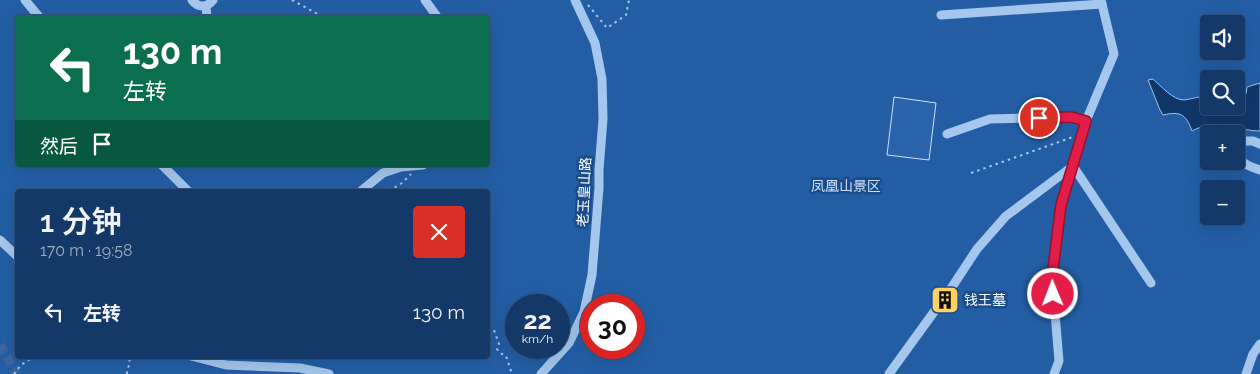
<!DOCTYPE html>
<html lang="zh">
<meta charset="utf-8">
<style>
:root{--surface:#143968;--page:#214471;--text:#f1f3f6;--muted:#9dacc0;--line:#33537c}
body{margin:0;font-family:Raleway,"Noto Sans SC",sans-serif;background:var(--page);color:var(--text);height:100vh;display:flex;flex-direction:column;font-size:19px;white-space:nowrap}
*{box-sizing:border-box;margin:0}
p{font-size:16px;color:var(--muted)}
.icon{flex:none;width:28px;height:28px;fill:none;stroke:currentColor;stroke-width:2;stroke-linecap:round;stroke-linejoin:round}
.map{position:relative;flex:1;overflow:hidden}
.panel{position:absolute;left:15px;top:189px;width:475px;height:170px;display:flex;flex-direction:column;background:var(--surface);border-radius:5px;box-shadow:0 5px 20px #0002,0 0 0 1px var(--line)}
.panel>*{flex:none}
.hud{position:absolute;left:15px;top:15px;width:475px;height:152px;border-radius:5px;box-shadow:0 5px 20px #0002,0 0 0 1px var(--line);background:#0b6e4f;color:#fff;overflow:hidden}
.buttons{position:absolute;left:1200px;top:15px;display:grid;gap:10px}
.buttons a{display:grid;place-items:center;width:45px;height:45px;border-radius:5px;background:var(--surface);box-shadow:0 5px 20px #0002,0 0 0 1px var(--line);font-size:25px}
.speed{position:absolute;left:505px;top:294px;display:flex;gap:10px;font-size:25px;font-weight:700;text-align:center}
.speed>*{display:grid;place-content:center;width:65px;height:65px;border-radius:50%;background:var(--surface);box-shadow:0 5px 20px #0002,0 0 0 1px var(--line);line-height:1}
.speed small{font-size:12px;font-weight:400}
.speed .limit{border:8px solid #d22;background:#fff;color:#111}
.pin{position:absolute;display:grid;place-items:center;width:42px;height:42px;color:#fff;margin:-21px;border:2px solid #fff;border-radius:50%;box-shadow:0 1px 5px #0007}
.me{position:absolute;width:55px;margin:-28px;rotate:359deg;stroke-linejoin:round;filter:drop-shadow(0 0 4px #0008)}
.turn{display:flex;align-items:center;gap:18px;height:105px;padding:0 25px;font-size:22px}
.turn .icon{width:65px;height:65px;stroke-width:2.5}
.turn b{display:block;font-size:35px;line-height:42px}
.then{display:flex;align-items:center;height:48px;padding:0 25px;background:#0003;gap:10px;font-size:19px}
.round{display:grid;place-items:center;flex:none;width:52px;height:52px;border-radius:5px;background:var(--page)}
.headline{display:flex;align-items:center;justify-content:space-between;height:85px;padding:0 25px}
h1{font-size:30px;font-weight:600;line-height:38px}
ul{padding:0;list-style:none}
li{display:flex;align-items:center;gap:15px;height:75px;padding:0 25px}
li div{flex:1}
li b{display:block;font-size:19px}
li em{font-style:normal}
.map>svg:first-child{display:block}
.green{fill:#235ea5;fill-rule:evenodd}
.water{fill:#113769;stroke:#98c1f0}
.building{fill:#2963aa;stroke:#cbe0fa}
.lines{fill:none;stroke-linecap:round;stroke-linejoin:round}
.minor-tunnel{stroke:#3c679c;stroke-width:9;stroke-dasharray:9 4.5;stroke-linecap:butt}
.path{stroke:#a5c6ed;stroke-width:2;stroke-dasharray:2.5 4;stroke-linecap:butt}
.minor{stroke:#a5c6ed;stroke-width:9}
.route-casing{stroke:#92132f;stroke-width:12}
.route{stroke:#e11d48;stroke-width:9}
.labels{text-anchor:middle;stroke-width:5;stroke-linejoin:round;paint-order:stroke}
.park-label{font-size:14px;fill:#cbe0fa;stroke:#1a4c8b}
.street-label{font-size:14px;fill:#fff;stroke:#1a4c8b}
.poi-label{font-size:14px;fill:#fff;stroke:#1a4c8b;text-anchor:start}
</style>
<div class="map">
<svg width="1260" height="374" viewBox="0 0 1260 374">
<rect width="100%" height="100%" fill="#1a4c8b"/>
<!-- green -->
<path class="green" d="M0 0H1260V374H0ZM18 18H488V165H18ZM1209 24H1236V51H1209ZM1209 79H1236V106H1209ZM1209 134H1236V161H1209ZM1209 189H1236V216H1209ZM18 191H488V356H18ZM516 305H559V348H516ZM591 305H634V348H591Z"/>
<!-- water -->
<path class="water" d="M1153 79C1161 86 1173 100 1184 100 1192 99 1200 96 1209 96V106H1236V96H1242L1246 94 1247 87 1260 83V131C1241 131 1227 122 1207 126 1201 127 1197 128 1192 131 1186 114 1180 111 1163 115L1160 110 1148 80Z"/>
<!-- building -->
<g class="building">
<polygon points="894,97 936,103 929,160 887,155"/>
<polygon points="956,293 959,295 946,311 943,310"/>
</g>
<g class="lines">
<!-- minor-tunnel -->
<polyline class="minor-tunnel" points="0,345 17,374"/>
<!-- path -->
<g class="path">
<polyline points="292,0 325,18"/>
<polyline points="588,5 607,28 626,15 629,0"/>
<polyline points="971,173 1073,137"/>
<polyline points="389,191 402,183 411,174"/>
<polyline points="488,328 494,330 499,344 497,349 500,353 506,356 512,374"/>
<polyline points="14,374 21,365 35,356"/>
<polyline points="127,374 127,371 130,362 128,356"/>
</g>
<!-- minor -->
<g class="minor">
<polyline points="25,0 40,18"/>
<path d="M192 0C198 8 207 8 213 0"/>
<polyline points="425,0 438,18"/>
<polyline points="206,6 207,18"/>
<polyline points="941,15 1102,4"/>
<polyline points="947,134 990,119 1071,117 1086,121"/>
<path d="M1260 144 1253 141H1239C1239 145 1237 150 1238 154 1240 164 1252 167 1260 170"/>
<polyline points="162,165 188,191"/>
<polyline points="361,191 383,173 401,167 423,165"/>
<polyline points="0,240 18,257"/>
<polyline points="191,356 226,365 300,368 329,374"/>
<polyline points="541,374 569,343 584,312 592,275 599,188 599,170 603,119 602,79 595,43 575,0"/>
<polyline points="889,374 952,287 977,249 1006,216 1073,166 1151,283"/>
<polyline points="1054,374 1059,361 1052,277 1061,205 1086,121 1114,54 1101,0"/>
<polyline points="1246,374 1253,354 1260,344"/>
</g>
</g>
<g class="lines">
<defs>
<polyline id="route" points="1039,118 1071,117 1086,121 1061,205 1052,277 1053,294"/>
</defs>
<!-- route casing -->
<use href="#route" class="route-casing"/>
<!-- route -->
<use href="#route" class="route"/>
</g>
<!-- icons -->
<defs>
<symbol id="building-square" viewBox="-11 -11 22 22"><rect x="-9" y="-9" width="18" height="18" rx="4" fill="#ffd161" stroke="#1a4c8b"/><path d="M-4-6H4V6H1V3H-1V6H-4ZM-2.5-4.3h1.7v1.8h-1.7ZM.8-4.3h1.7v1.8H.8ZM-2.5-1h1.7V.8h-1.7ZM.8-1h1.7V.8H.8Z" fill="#111"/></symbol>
</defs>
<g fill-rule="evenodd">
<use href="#building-square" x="929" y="284" width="32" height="32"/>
</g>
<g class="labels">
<!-- park labels -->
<g class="park-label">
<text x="846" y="191">凤凰山景区</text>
</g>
<!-- street labels -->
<g class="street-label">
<text transform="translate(584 192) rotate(-87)" y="5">老玉皇山路</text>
</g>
<!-- poi labels -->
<g class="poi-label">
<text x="964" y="305">钱王墓</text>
</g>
</g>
</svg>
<div class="buttons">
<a><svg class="icon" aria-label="sound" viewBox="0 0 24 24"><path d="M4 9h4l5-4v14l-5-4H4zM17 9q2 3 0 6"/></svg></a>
<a><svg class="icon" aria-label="search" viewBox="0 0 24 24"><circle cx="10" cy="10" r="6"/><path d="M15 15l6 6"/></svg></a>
<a>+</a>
<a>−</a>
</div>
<div class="speed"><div>22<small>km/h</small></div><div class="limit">30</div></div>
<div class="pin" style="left:1039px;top:118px;background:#d93025"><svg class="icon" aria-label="arrive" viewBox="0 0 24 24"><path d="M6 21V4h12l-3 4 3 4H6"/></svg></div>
<svg class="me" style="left:1053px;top:294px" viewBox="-20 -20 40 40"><circle r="17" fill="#e11d48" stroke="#fff" stroke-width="3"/><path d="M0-11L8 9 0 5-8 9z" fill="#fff"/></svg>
<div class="hud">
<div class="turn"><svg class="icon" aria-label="left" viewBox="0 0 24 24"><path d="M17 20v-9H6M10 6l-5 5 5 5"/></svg><div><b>130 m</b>左转</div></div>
<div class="then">然后<svg class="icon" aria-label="arrive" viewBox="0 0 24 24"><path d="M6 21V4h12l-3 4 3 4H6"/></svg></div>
</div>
<section class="panel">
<div class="headline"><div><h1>1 分钟</h1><p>170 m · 19:58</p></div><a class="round" style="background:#d93025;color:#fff"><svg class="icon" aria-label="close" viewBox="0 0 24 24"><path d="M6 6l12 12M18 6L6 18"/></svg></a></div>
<ul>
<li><svg class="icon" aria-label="left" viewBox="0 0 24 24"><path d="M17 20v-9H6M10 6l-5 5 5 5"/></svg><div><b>左转</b></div><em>130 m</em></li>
</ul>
</section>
</div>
